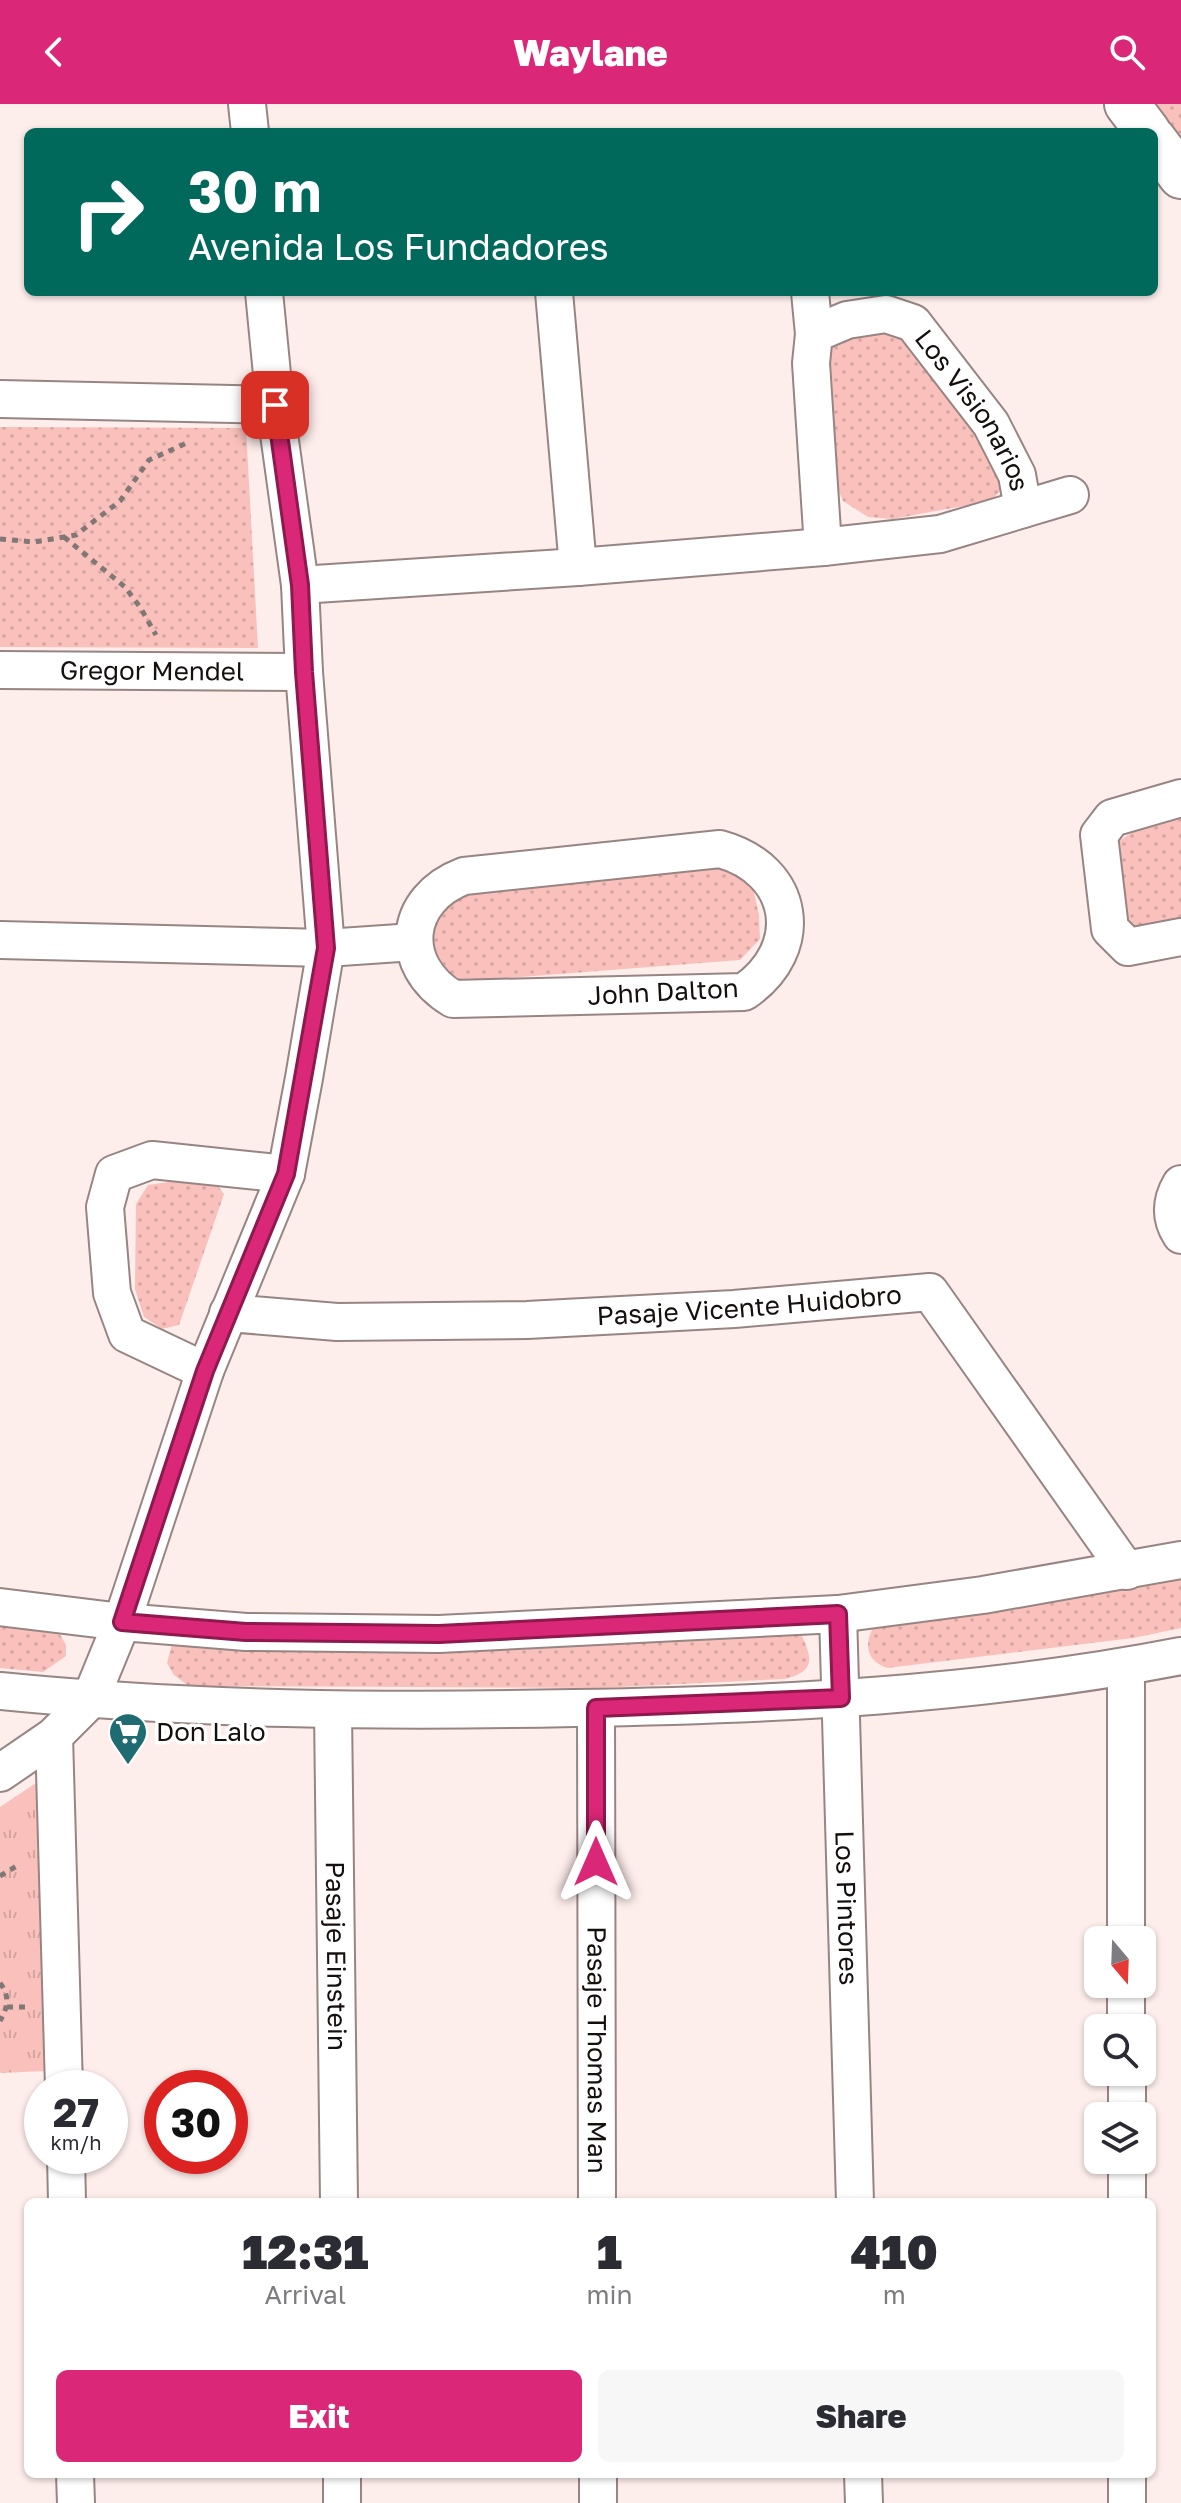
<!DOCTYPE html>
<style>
:root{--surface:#fff;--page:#f7f7f7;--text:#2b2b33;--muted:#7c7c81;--accent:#db2777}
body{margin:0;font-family:"Golos Text",sans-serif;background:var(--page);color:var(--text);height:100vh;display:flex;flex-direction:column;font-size:30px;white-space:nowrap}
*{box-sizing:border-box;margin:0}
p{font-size:26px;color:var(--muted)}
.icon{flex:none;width:44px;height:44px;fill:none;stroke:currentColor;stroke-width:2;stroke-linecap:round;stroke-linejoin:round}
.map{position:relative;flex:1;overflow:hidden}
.drawer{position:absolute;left:24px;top:2094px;width:1132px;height:280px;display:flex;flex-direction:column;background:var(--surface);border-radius:12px;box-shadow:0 2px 6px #0004}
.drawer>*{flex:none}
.top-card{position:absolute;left:24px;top:24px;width:1134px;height:168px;border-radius:12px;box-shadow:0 2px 6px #0004;background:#00695c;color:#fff;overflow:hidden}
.needle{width:52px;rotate:161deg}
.tools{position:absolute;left:1084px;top:1822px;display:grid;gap:16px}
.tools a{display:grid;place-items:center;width:72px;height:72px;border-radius:12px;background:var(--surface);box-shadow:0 2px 6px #0004;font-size:40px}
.speed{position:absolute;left:24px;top:1966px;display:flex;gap:16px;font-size:40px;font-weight:700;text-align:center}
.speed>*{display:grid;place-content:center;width:104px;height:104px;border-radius:50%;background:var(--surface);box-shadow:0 2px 6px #0004;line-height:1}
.speed small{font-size:20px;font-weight:400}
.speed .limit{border:12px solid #d22;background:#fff;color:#111}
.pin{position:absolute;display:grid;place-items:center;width:68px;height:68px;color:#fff;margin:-34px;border-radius:16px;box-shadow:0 4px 12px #0006}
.me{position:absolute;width:88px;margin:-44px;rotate:0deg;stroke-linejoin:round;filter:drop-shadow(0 0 6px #0008)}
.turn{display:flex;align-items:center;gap:28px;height:168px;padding:0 32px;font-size:36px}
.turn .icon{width:104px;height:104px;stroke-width:2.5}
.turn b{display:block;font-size:56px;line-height:68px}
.eta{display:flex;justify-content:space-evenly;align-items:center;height:136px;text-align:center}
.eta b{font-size:48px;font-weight:800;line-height:56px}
.action{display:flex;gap:16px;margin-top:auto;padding:16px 32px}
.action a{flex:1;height:92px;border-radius:12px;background:var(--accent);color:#fff;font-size:32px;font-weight:800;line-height:92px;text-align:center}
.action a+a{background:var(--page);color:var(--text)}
header{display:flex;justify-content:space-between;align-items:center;height:104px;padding:0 32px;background:var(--accent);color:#fff;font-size:36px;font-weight:800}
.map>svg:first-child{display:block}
.grass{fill:url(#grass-dots)}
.park{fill:url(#park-tufts)}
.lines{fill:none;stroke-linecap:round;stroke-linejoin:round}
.street-casing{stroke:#978583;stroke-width:40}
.secondary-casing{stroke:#978583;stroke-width:48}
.path{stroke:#817775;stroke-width:5;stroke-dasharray:6 6;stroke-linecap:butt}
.street{stroke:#fff;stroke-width:36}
.secondary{stroke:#fff;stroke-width:44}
.route-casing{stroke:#8e194d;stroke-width:20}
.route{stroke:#db2777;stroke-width:14}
.labels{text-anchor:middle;stroke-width:7;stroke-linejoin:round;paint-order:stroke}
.street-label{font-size:26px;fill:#150f0e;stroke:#fff}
.poi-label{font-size:26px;fill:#150f0e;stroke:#fff;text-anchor:start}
</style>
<header><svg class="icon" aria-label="back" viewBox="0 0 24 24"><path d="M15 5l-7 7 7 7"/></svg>Waylane<svg class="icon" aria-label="search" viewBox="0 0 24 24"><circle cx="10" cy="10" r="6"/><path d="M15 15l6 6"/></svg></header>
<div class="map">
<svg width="1181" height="2399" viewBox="0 0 1181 2399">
<defs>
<pattern id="grass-dots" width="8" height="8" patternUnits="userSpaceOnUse" patternTransform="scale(2)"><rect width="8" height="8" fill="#fac1bc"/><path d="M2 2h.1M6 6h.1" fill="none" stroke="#d5a5a0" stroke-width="1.8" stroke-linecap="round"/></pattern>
<pattern id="park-tufts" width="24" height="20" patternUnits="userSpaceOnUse" patternTransform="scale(2)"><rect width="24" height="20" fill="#fac1bc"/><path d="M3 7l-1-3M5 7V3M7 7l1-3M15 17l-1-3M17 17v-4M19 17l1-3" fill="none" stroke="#d5a5a0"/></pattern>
</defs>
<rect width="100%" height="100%" fill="#fdedeb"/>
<!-- grass -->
<g class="grass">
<polygon points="1152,0 1181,0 1181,39"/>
<polygon points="862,223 915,233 1009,377 991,397 892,415 868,413 843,397 834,376 823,246"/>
<polygon points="0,323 246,324 258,544 0,543"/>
<polygon points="1181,711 1181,821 1151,827 1126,819 1117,738 1138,725"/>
<path d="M694 764 735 765 753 784 759 811 760 835 740 856 457 878C423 859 426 847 430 811L460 789Z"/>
<polygon points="210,1072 224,1090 179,1221 162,1225 144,1213 135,1185 136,1100 148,1081"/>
<path d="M1181 1473V1524L1133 1534 887 1564C864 1556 864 1537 876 1519Z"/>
<polygon points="0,1520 57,1525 66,1541 66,1552 43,1568 0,1564"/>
<path d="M801 1530C813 1555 815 1568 784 1575L599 1584 189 1582 174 1571 167 1559 172 1540Z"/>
</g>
<!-- park -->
<polygon class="park" points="36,1679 46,1967 0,1969 0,1703"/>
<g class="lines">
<defs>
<g id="street">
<polyline points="247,0 250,28"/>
<polyline points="554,188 578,463"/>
<polyline points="810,188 814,230"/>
<polyline points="0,295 275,301"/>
<path id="s1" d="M823 443 811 259 814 230 847 216 886 210 913 219 991 320 1017 371 1023 405"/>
<polyline points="300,481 578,463 823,443 940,430 1070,391"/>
<path id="s2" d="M0 566 304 568"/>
<polyline points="1181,694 1112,714 1099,731 1110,825 1128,843 1181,833"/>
<path d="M720 745C796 766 807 845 744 888L453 895C397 861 403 795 464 772Z"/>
<polyline points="0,836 326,844 414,838"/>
<path d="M1181 1080C1171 1097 1170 1114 1181 1131"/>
<path id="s3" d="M228 1209 337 1218 527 1216 734 1205 930 1188 1127 1467"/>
<polyline points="205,1267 127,1230 112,1189 105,1103 114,1070 152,1056 286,1070"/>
<polyline points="0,1503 122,1518 246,1528 439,1530 838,1510 983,1491 1181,1456"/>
<path id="s4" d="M838 1510 855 2098"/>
<polyline points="1126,1563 1126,1836"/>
<path d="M0 1587C191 1606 382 1608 574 1604 776 1601 982 1591 1181 1552"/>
<path id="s5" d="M596 1604 597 2098"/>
<path id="s6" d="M333 1606 339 2098"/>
<polyline points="54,1632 64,1984"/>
<polyline points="0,1669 54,1632 90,1596 122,1518 205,1267 286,1070 304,974 326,844 304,568 300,481 275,301 264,188"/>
<polyline points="1126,1880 1126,1924"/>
<polyline points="1127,1968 1127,2012"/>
<polyline points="66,2052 67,2098"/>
<polyline points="1127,2056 1127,2098"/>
<polyline points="75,2370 76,2399"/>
<polyline points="342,2370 342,2399"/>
<polyline points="598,2370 598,2399"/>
<polyline points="863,2370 864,2399"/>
<polyline points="1127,2370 1127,2399"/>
</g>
<g id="secondary">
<polyline points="1127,0 1148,28"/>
<polyline points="1154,36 1181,72"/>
</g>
</defs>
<!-- street casing -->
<use href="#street" class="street-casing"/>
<!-- secondary casing -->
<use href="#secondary" class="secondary-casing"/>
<!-- path -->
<g class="path">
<polyline points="64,433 125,483 140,503 156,531"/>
<polyline points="0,435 34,438 76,431 120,397 149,356 189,338"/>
<polyline points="0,1772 20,1760"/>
<path d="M0 1879C10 1892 8 1903 0 1917"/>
<polyline points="7,1903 26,1903"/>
</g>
<!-- street -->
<use href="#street" class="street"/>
<!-- secondary -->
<use href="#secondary" class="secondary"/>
</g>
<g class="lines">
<defs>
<polyline id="route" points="275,301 300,481 304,568 326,844 286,1070 205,1267 122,1518 246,1528 439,1530 838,1510 841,1594 596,1604 596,1758"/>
</defs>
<!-- route casing -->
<use href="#route" class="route-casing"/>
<!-- route -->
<use href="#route" class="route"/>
</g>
<!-- icons -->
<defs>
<symbol id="supermarket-pin" viewBox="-11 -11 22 30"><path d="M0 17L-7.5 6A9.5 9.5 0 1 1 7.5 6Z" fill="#1f6b72" stroke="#fff"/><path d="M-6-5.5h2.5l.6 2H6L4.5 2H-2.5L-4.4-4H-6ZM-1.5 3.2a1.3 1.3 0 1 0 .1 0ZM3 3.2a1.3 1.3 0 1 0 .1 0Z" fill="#fff"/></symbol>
</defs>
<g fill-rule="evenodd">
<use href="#supermarket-pin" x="106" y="1606" width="44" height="60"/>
</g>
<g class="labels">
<!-- street labels -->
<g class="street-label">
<text dy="9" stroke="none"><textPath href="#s1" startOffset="424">Los Visionarios</textPath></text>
<text dy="9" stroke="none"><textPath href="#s2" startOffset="152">Gregor Mendel</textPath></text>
<text transform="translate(663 888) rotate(-3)" y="9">John Dalton</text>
<text dy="9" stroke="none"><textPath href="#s3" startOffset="522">Pasaje Vicente Huidobro</textPath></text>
<text dy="9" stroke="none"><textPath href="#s4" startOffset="294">Los Pintores</textPath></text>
<text dy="9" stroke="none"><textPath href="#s6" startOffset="246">Pasaje Einstein</textPath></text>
<text dy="9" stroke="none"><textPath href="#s5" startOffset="342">Pasaje Thomas Man</textPath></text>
</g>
<!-- poi labels -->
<g class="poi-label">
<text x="156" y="1637">Don Lalo</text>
</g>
</g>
</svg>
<div class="tools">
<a><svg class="needle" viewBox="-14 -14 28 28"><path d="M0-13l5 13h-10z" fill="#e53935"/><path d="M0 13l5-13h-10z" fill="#7c7c81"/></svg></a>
<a><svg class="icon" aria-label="search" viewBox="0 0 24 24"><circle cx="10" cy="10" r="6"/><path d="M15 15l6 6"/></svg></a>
<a><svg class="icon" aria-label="layers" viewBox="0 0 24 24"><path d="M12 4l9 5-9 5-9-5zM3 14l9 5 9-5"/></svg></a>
</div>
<div class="speed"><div>27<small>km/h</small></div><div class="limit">30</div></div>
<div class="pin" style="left:275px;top:301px;background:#d93025"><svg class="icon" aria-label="arrive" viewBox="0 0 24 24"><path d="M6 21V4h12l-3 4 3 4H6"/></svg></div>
<svg class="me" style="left:596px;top:1758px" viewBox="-20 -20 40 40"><path d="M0-17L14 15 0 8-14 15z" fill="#db2777" stroke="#fff" stroke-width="4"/></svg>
<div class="top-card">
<div class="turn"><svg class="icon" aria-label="right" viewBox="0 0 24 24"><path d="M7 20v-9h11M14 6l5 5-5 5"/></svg><div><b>30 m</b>Avenida Los Fundadores</div></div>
</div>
<section class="drawer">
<div class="eta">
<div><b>12:31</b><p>Arrival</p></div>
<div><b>1</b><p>min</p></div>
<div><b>410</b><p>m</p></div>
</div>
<div class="action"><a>Exit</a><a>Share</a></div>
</section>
</div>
